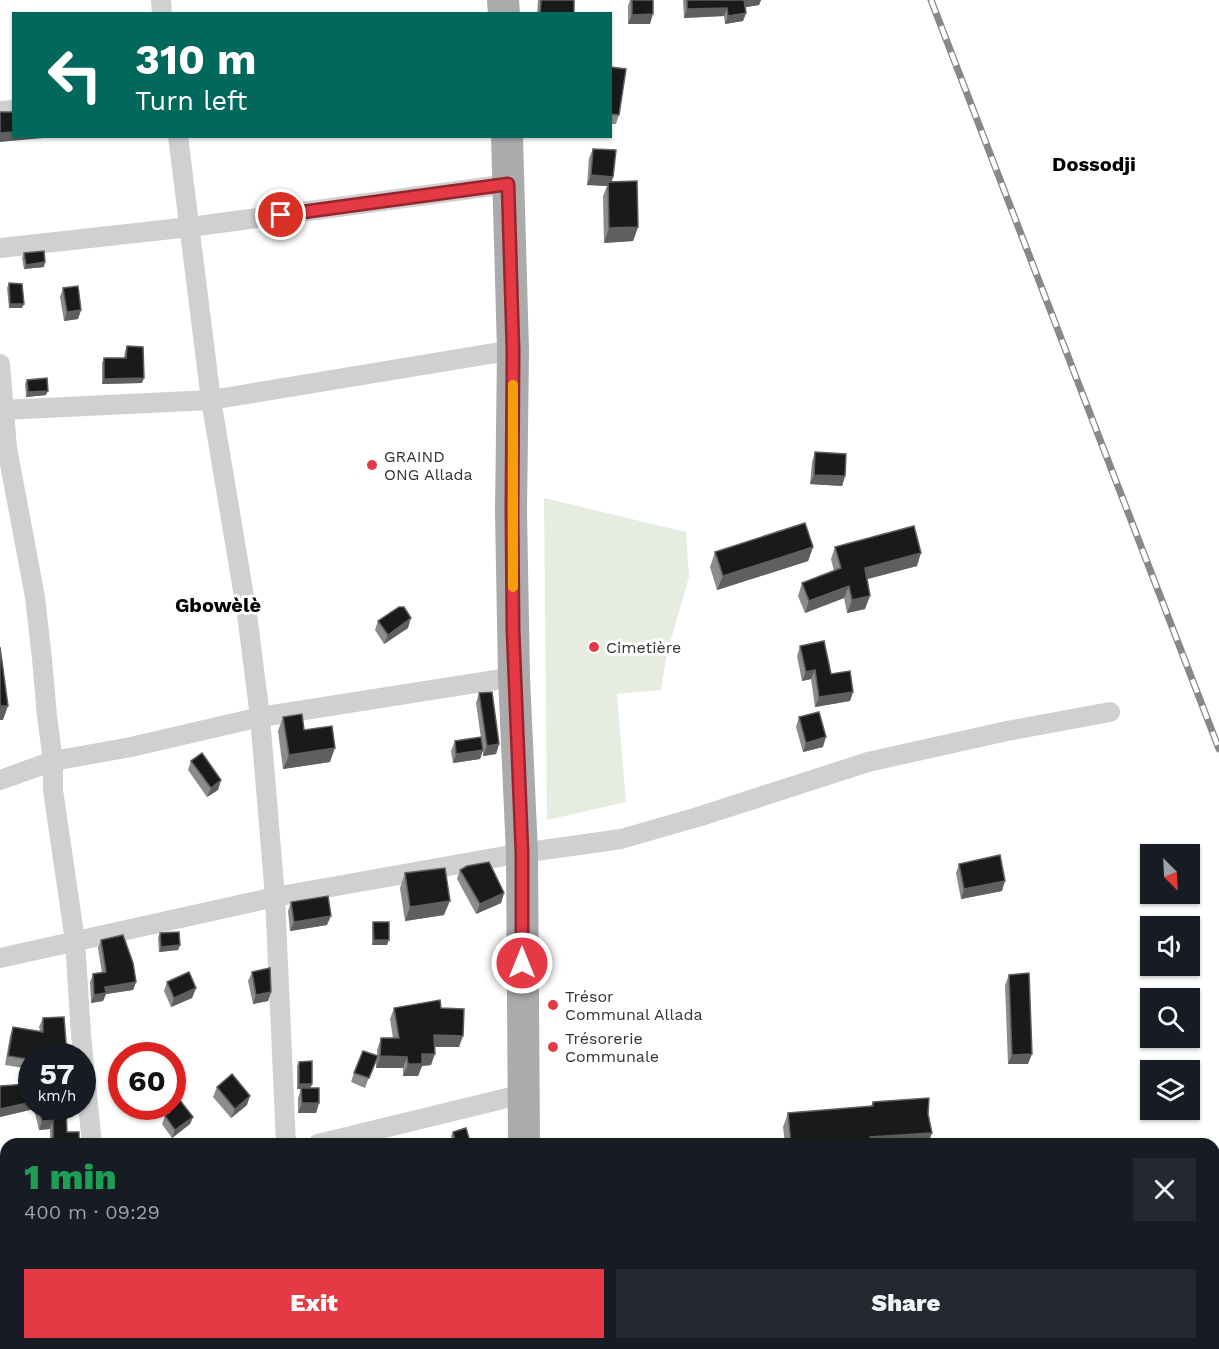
<!DOCTYPE html>
<meta charset="utf-8">
<style>
:root{--surface:#171b24;--page:#242831;--text:#f1f3f6;--muted:#9ea1a6;--accent:#e63946}
body{margin:0;font-family:"Work Sans",sans-serif;background:var(--page);color:var(--text);height:100vh;display:flex;flex-direction:column;font-size:22px;white-space:nowrap}
*{box-sizing:border-box;margin:0}
p{font-size:20px;color:var(--muted)}
.icon{flex:none;width:33px;height:33px;fill:none;stroke:currentColor;stroke-width:2;stroke-linecap:round;stroke-linejoin:round}
.map{position:relative;flex:1;overflow:hidden}
.sheet{position:absolute;left:0px;top:1138px;width:1220px;height:212px;display:flex;flex-direction:column;background:var(--surface);border-radius:18px 18px 0 0;box-shadow:0 2px 4px #0004}
.sheet>*{flex:none}
.guide{position:absolute;left:12px;top:12px;width:600px;height:126px;border-radius:0px;box-shadow:0 2px 4px #0004;background:#00695c;color:#fff;overflow:hidden}
.needle{width:39px;rotate:156deg}
.tools{position:absolute;left:1140px;top:844px;display:grid;gap:12px}
.tools a{display:grid;place-items:center;width:60px;height:60px;border-radius:0px;background:var(--surface);box-shadow:0 2px 4px #0004;font-size:30px}
.speed{position:absolute;left:18px;top:1042px;display:flex;gap:12px;font-size:30px;font-weight:700;text-align:center}
.speed>*{display:grid;place-content:center;width:78px;height:78px;border-radius:50%;background:var(--surface);box-shadow:0 2px 4px #0004;line-height:1}
.speed small{font-size:15px;font-weight:400}
.speed .limit{border:9px solid #d22;background:#fff;color:#111}
.pin{position:absolute;display:grid;place-items:center;width:51px;height:51px;color:#fff;margin:-26px;border:3px solid #fff;border-radius:50%;box-shadow:0 2px 6px #0007}
.me{position:absolute;width:66px;margin:-33px;rotate:0deg;stroke-linejoin:round;filter:drop-shadow(0 0 4px #0008)}
.turn{display:flex;align-items:center;gap:21px;height:126px;padding:0 24px;font-size:27px}
.turn .icon{width:78px;height:78px;stroke-width:2.5}
.turn b{display:block;font-size:42px;line-height:51px}
.round{display:grid;place-items:center;flex:none;width:63px;height:63px;border-radius:0px;background:var(--page)}
.summary{display:flex;align-items:center;justify-content:space-between;height:102px;padding:0 24px}
h1{font-size:36px;font-weight:800;line-height:45px;color:#1e9e55}
.action{display:flex;gap:12px;margin-top:auto;padding:12px 24px}
.action a{flex:1;height:69px;border-radius:0px;background:var(--accent);color:#fff;font-size:24px;font-weight:800;line-height:69px;text-align:center}
.action a+a{background:var(--page);color:var(--text)}
.map>svg:first-child{display:block}
.green{fill:#e6ecdf}
.lines{fill:none;stroke-linecap:round;stroke-linejoin:round}
.street{stroke:#d0d0d0;stroke-width:20}
.primary{stroke:#ababab;stroke-width:32}
.rail-casing{stroke:#888;stroke-width:7}
.rail{stroke:#fff;stroke-width:4.5;stroke-dasharray:14;stroke-linecap:butt}
.wall{fill:#8c8c8c}
.shaded-wall{fill:#5f5f5f}
.building{fill:#1a1a1a;stroke:#5f5f5f;stroke-width:1.5}
.route-casing{stroke:#96252e;stroke-width:15}
.route{stroke:#e63946;stroke-width:10}
.slow{stroke:#f59e0b;stroke-width:10}
.poi-dot{fill:#e63946;stroke:#fff;stroke-width:2}
.labels{text-anchor:middle;stroke-width:6;stroke-linejoin:round;paint-order:stroke}
.poi-label{font-size:16px;fill:#333;stroke:#fff;text-anchor:start}
.quarter-label{font-size:20px;font-weight:bold;fill:#000;stroke:#fff}
</style>
<div class="map">
<svg width="1219" height="1349" viewBox="0 0 1219 1349">
<rect width="100%" height="100%" fill="#fff"/>
<!-- green -->
<polygon class="green" points="544,498 686,532 689,577 667,653 661,690 617,694 626,802 547,820"/>
<g class="lines">
<!-- street -->
<g class="street">
<polyline points="161,0 162,14"/>
<polyline points="0,111 14,110"/>
<polyline points="178,136 211,400 247,614 260,717 275,897 286,1144"/>
<polyline points="0,248 190,227 508,184"/>
<polyline points="0,364 7,448 35,597 42,659 47,716 53,761 53,790 75,941 81,1035 92,1144"/>
<polyline points="3,410 211,400 513,350"/>
<polyline points="0,780 53,761 131,747 260,717 514,677"/>
<polyline points="0,958 275,897 522,853 621,839 701,816 868,762 1007,731 1110,712"/>
<polyline points="318,1144 523,1094"/>
<polyline points="0,1232 6,1231"/>
<polyline points="1214,1264 1219,1264"/>
<polyline points="109,1344 109,1349"/>
<polyline points="303,1344 304,1349"/>
<polyline points="1125,1344 1127,1349"/>
<polyline points="461,1349 519,1344"/>
</g>
<!-- primary -->
<g class="primary">
<polyline points="503,0 504,14"/>
<polyline points="507,136 513,350 511,512 514,677 522,853 524,1144"/>
<polyline points="528,1344 529,1349"/>
</g>
<defs>
<polyline id="rail" points="931,0 1219,749"/>
</defs>
<!-- rail casing -->
<use href="#rail" class="rail-casing"/>
<!-- rail -->
<use href="#rail" class="rail"/>
</g>
<!-- wall -->
<g class="wall">
<polygon points="538,0 574,0 574,14 537,14"/>
<polygon points="630,0 653,0 650,24 628,24 628,6"/>
<polygon points="683,0 761,0 759,5 745,7 746,13 743,21 725,24 724,16 684,18"/>
<polygon points="610,67 619,115 616,124 610,124"/>
<polygon points="593,149 613,177 612,182 638,227 633,241 604,243 603,196 607,186 587,185 589,158"/>
<polygon points="24,253 44,267 24,269 22,258"/>
<polygon points="9,283 22,308 9,308 7,288"/>
<polygon points="63,288 81,310 78,319 64,321 60,297"/>
<polygon points="127,346 142,383 102,384 102,363 104,358 124,358 125,351"/>
<polygon points="27,380 46,395 26,397 25,384"/>
<polygon points="815,452 845,476 842,486 810,484 812,462"/>
<polygon points="813,547 808,561 717,590 710,567 715,552"/>
<polygon points="835,547 917,566 867,579 865,609 847,613 844,598 805,613 798,596 802,583 834,571 831,559"/>
<polygon points="378,621 408,628 384,644 375,630"/>
<polygon points="800,646 831,674 853,692 850,701 815,707 811,679 802,681 797,656"/>
<polygon points="479,693 499,744 496,754 483,756 483,751 480,759 453,763 451,751 455,741 481,738 476,703"/>
<polygon points="283,717 304,730 330,762 283,769 278,731"/>
<polygon points="799,717 823,747 803,752 796,727"/>
<polygon points="191,761 221,780 218,790 207,797 188,770"/>
<polygon points="959,864 1002,891 961,899 956,873"/>
<polygon points="460,870 504,893 501,903 476,914 457,879"/>
<polygon points="405,873 444,915 405,921 400,888"/>
<polygon points="291,902 327,925 290,931 288,911"/>
<polygon points="373,922 387,945 372,945 372,926"/>
<polygon points="160,933 180,945 178,950 159,952 158,938"/>
<polygon points="101,940 136,982 133,990 106,994 103,1001 91,1003 90,982 93,974 102,973 98,948"/>
<polygon points="252,972 271,992 268,1001 253,1004 248,981"/>
<polygon points="1009,975 1028,1064 1008,1064 1005,985"/>
<polygon points="167,982 196,988 192,998 171,1007 164,991"/>
<polygon points="394,1008 441,1008 459,1047 435,1047 431,1065 422,1066 418,1076 403,1076 403,1068 376,1068 376,1059 365,1088 351,1082 354,1073 377,1056 377,1050 381,1038 393,1038 390,1019"/>
<polygon points="64,1017 67,1056 32,1056 32,1107 66,1107 67,1132 79,1132 79,1144 50,1144 50,1129 39,1130 34,1109 0,1117 0,1086 24,1084 24,1068 5,1065 10,1036 13,1027 40,1031 39,1027 43,1018"/>
<polygon points="299,1062 312,1084 310,1088 319,1103 316,1113 298,1113 298,1098 301,1089 297,1089 297,1066"/>
<polygon points="172,1081 176,1087 174,1092 193,1117 190,1124 172,1138 162,1124 165,1116 160,1107 172,1107"/>
<polygon points="217,1087 247,1105 231,1118 213,1097"/>
<polygon points="873,1102 928,1144 785,1144 783,1127 788,1113 871,1106"/>
<polygon points="453,1132 469,1144 453,1144 451,1136"/>
<polygon points="6,1248 6,1339 0,1341 0,1252 1,1249"/>
<polygon points="10,1344 62,1344 63,1349 10,1349"/>
<rect x="73" y="1344" width="27" height="5"/>
<polygon points="145,1344 168,1344 167,1349 145,1349"/>
</g>
<!-- shaded-wall -->
<g class="shaded-wall">
<polygon points="743,0 761,0 759,5 741,8"/>
<polygon points="727,8 724,16 684,18 687,9"/>
<polygon points="746,13 743,21 725,24 728,16"/>
<polygon points="653,14 650,24 628,24 632,15"/>
<polygon points="14,132 14,136 55,136 54,137 0,142 0,133"/>
<polygon points="591,175 613,177 610,186 608,182 607,186 587,185"/>
<polygon points="638,227 633,241 604,243 609,228"/>
<polygon points="45,262 44,267 24,269 26,265"/>
<polygon points="10,304 24,304 22,308 9,308"/>
<polygon points="81,310 78,319 64,321 67,312"/>
<polygon points="144,378 142,383 102,384 104,379"/>
<polygon points="48,391 46,395 26,397 28,392"/>
<polygon points="814,475 845,476 842,486 810,484"/>
<polygon points="813,547 808,561 717,590 723,576"/>
<polygon points="921,553 917,566 860,581 865,568"/>
<polygon points="849,586 844,598 805,613 809,601"/>
<polygon points="870,596 865,609 847,613 852,600"/>
<polygon points="411,618 408,628 384,644 388,635"/>
<polygon points="815,670 811,679 802,681 806,672"/>
<polygon points="853,692 850,701 815,707 819,697"/>
<polygon points="0,706 8,706 3,720 0,720"/>
<polygon points="826,737 823,747 803,752 806,743"/>
<polygon points="499,744 496,754 483,756 487,746"/>
<polygon points="335,748 330,762 283,769 289,755"/>
<polygon points="483,750 480,759 453,763 456,754"/>
<polygon points="221,780 218,790 207,797 211,788"/>
<polygon points="1005,881 1002,891 961,899 964,889"/>
<polygon points="504,893 501,903 476,914 480,904"/>
<polygon points="450,901 444,915 405,921 410,907"/>
<polygon points="331,916 327,925 290,931 294,922"/>
<polygon points="374,940 389,940 387,945 372,945"/>
<polygon points="180,945 178,950 159,952 161,947"/>
<polygon points="136,982 133,990 106,994 103,1001 91,1003 94,995 105,987"/>
<polygon points="196,988 192,998 171,1007 174,998"/>
<polygon points="271,992 268,1001 253,1004 256,995"/>
<polygon points="434,1035 463,1036 459,1047 430,1047"/>
<polygon points="422,1054 435,1054 431,1065 422,1066 418,1076 403,1076 408,1064"/>
<polygon points="1032,1054 1028,1064 1008,1064 1012,1055"/>
<polygon points="380,1056 407,1057 403,1068 376,1068"/>
<polygon points="299,1084 312,1084 310,1089 297,1089"/>
<polygon points="250,1096 247,1105 231,1118 235,1109"/>
<polygon points="32,1102 32,1107 35,1107 34,1109 0,1117 0,1109"/>
<polygon points="302,1103 319,1103 316,1113 298,1113"/>
<polygon points="193,1117 190,1124 172,1138 175,1130"/>
<polygon points="53,1120 50,1129 39,1130 42,1121"/>
<polygon points="932,1133 928,1144 810,1144 870,1137"/>
<polygon points="6,1331 6,1339 0,1341 0,1332"/>
<polygon points="270,1344 288,1344 287,1348 268,1348"/>
<polygon points="375,1344 389,1344 374,1347"/>
<polygon points="405,1344 417,1344 404,1347"/>
<polygon points="168,1345 167,1349 148,1349 149,1348"/>
</g>
<!-- building -->
<g class="building">
<polygon points="541,0 574,0 574,14 540,14"/>
<polygon points="632,0 653,0 653,14 632,15"/>
<polygon points="687,0 744,0 746,13 728,16 727,8 687,9"/>
<polygon points="610,67 626,69 619,115 610,114"/>
<polygon points="0,112 14,112 14,132 0,133"/>
<polygon points="593,149 616,150 613,177 591,175"/>
<polygon points="637,181 638,227 609,228 608,182"/>
<polygon points="44,251 45,262 26,265 24,253"/>
<polygon points="9,283 22,284 24,304 10,304"/>
<polygon points="78,286 81,310 67,312 63,288"/>
<polygon points="127,346 143,347 144,378 104,379 104,358 126,358"/>
<polygon points="47,378 48,391 28,392 27,380"/>
<polygon points="815,452 846,454 845,476 814,475"/>
<polygon points="805,523 813,547 723,576 715,552"/>
<polygon points="914,526 921,553 865,568 870,596 852,600 849,586 809,601 802,583 841,568 835,547"/>
<polygon points="399,607 404,607 411,618 388,635 378,621"/>
<polygon points="824,641 831,674 850,671 853,692 819,697 815,670 806,672 800,646"/>
<polygon points="0,647 8,706 0,706"/>
<polygon points="492,692 499,744 487,746 479,693"/>
<polygon points="819,712 826,737 806,743 799,717"/>
<polygon points="302,714 304,730 332,726 335,748 289,755 283,717"/>
<polygon points="481,737 483,750 456,754 455,741"/>
<polygon points="202,753 221,780 211,788 191,761"/>
<polygon points="1000,855 1005,881 964,889 959,864"/>
<polygon points="489,862 504,893 480,904 460,870 467,866"/>
<polygon points="445,868 450,901 410,907 405,873"/>
<polygon points="328,896 331,916 294,922 291,902"/>
<polygon points="373,922 389,922 389,940 374,940"/>
<polygon points="179,932 180,945 161,947 160,933"/>
<polygon points="123,935 133,963 136,982 105,987 106,993 94,995 93,974 106,972 101,940"/>
<polygon points="270,968 271,992 256,995 252,972"/>
<polygon points="189,972 196,988 174,998 167,982"/>
<polygon points="1029,973 1032,1054 1012,1055 1009,975"/>
<polygon points="440,1000 441,1008 464,1009 463,1036 434,1035 435,1054 422,1054 422,1064 408,1064 407,1057 380,1056 381,1038 399,1038 394,1008"/>
<polygon points="64,1017 67,1056 32,1056 32,1102 0,1109 0,1086 28,1084 27,1059 8,1056 13,1027 43,1032 43,1018"/>
<polygon points="363,1051 378,1056 369,1078 354,1073"/>
<polygon points="312,1061 312,1084 299,1084 299,1062"/>
<polygon points="232,1074 250,1096 235,1109 217,1087"/>
<polygon points="172,1081 176,1087 172,1089"/>
<polygon points="301,1088 319,1088 319,1103 302,1103"/>
<polygon points="172,1090 193,1117 175,1130 165,1116 170,1112 167,1107 172,1107"/>
<polygon points="929,1098 928,1114 932,1133 870,1137 870,1140 811,1144 791,1144 788,1113 873,1106 873,1102"/>
<polygon points="39,1107 66,1107 67,1132 79,1132 79,1144 53,1144 53,1120 42,1121"/>
<polygon points="466,1128 470,1142 461,1144 456,1144 453,1132"/>
<polygon points="147,1140 147,1144 118,1144"/>
<polygon points="6,1248 6,1331 0,1332 0,1275 5,1275 1,1249"/>
<polygon points="13,1344 62,1344 63,1349 14,1349"/>
<polygon points="77,1344 100,1344 100,1348 78,1349"/>
<polygon points="148,1344 168,1344 168,1345 149,1348"/>
</g>
<g class="lines">
<defs>
<polyline id="route" points="281,215 508,184 513,350 512,512 513,630 522,853 522,963"/>
</defs>
<!-- route casing -->
<use href="#route" class="route-casing"/>
<!-- route -->
<use href="#route" class="route"/>
<!-- slow -->
<polyline class="slow" points="513,587 513,385"/>
</g>
<!-- markers -->
<g class="poi-dot">
<circle cx="372" cy="465" r="6"/>
<circle cx="594" cy="647" r="6"/>
<circle cx="553" cy="1005" r="6"/>
<circle cx="553" cy="1047" r="6"/>
</g>
<g class="labels">
<!-- poi labels -->
<g class="poi-label">
<text x="384" y="462">GRAIND<tspan x="384" dy="18">ONG Allada</tspan></text>
<text x="606" y="653">Cimetière</text>
<text x="565" y="1002">Trésor<tspan x="565" dy="18">Communal Allada</tspan></text>
<text x="565" y="1044">Trésorerie<tspan x="565" dy="18">Communale</tspan></text>
</g>
<!-- quarter labels -->
<g class="quarter-label">
<text x="1094" y="171">Dossodji</text>
<text x="218" y="612">Gbowèlè</text>
</g>
</g>
</svg>
<div class="tools">
<a><svg class="needle" viewBox="-14 -14 28 28"><path d="M0-13l5 13h-10z" fill="#e53935"/><path d="M0 13l5-13h-10z" fill="#9ea1a6"/></svg></a>
<a><svg class="icon" aria-label="sound" viewBox="0 0 24 24"><path d="M4 9h4l5-4v14l-5-4H4zM17 9q2 3 0 6"/></svg></a>
<a><svg class="icon" aria-label="search" viewBox="0 0 24 24"><circle cx="10" cy="10" r="6"/><path d="M15 15l6 6"/></svg></a>
<a><svg class="icon" aria-label="layers" viewBox="0 0 24 24"><path d="M12 4l9 5-9 5-9-5zM3 14l9 5 9-5"/></svg></a>
</div>
<div class="speed"><div>57<small>km/h</small></div><div class="limit">60</div></div>
<div class="pin" style="left:281px;top:215px;background:#d93025"><svg class="icon" aria-label="arrive" viewBox="0 0 24 24"><path d="M6 21V4h12l-3 4 3 4H6"/></svg></div>
<svg class="me" style="left:522px;top:963px" viewBox="-20 -20 40 40"><circle r="17" fill="#e63946" stroke="#fff" stroke-width="3"/><path d="M0-11L8 9 0 5-8 9z" fill="#fff"/></svg>
<div class="guide">
<div class="turn"><svg class="icon" aria-label="left" viewBox="0 0 24 24"><path d="M17 20v-9H6M10 6l-5 5 5 5"/></svg><div><b>310 m</b>Turn left</div></div>
</div>
<section class="sheet">
<div class="summary"><div><h1>1 min</h1><p>400 m · 09:29</p></div><a class="round"><svg class="icon" aria-label="close" viewBox="0 0 24 24"><path d="M6 6l12 12M18 6L6 18"/></svg></a></div>
<div class="action"><a>Exit</a><a>Share</a></div>
</section>
</div>
